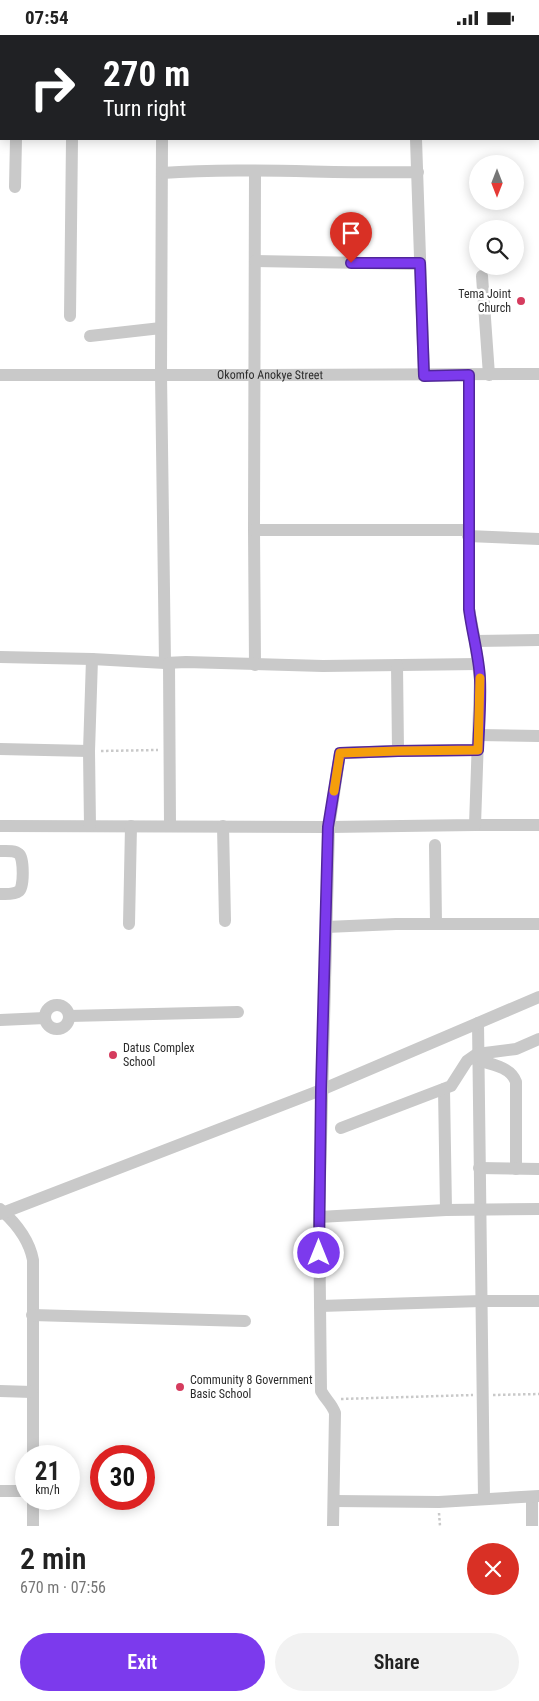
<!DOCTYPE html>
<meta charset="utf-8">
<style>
:root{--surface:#fff;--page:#f2f2f2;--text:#222;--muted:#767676;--accent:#7c3aed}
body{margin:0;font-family:"Roboto Condensed",sans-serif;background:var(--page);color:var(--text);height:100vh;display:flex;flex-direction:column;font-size:19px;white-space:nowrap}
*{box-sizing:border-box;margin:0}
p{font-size:16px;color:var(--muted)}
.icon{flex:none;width:28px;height:28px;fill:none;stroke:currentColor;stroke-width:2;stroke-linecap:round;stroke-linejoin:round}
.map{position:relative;height:1491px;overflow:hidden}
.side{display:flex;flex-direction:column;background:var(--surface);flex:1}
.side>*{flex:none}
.top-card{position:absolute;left:0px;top:0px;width:540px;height:105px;box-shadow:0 2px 12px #0003;background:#202124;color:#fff;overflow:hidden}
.needle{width:32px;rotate:180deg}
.buttons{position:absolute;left:469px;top:120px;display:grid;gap:10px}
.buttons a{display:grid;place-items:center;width:55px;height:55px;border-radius:50%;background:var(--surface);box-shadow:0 2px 12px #0003;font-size:25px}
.speed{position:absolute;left:15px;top:1410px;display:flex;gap:10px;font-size:25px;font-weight:700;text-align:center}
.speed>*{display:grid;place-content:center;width:65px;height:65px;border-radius:50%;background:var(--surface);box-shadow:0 2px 12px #0003;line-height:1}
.speed small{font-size:12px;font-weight:400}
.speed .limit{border:8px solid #d22;background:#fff;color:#111}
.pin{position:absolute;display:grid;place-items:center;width:42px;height:42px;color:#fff;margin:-51px -21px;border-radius:50% 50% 50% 0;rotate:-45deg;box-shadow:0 0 5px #0007}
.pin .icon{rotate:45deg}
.me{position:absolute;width:55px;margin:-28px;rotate:0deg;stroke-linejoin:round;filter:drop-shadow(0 0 4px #0008)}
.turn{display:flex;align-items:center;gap:18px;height:105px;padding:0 20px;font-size:22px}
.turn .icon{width:65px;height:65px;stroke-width:2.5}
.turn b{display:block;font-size:35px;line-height:42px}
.round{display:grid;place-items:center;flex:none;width:52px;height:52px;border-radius:26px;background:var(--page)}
.head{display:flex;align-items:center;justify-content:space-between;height:85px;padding:0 20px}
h1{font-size:30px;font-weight:600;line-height:38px}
.primary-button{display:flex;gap:10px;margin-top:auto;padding:10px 20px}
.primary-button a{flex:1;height:58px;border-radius:30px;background:var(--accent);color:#fff;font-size:20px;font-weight:600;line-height:58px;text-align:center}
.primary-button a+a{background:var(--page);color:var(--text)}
.status{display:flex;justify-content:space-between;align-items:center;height:35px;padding:0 25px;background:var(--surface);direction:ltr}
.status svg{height:14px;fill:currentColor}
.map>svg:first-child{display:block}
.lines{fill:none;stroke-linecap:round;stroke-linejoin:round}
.path{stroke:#c9c9c9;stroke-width:2.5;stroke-dasharray:2.5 2.5;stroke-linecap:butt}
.minor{stroke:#c9c9c9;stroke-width:12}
.route-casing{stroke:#51269a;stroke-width:12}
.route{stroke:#7c3aed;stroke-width:9}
.slow{stroke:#f59e0b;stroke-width:9}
.poi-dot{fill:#d53c5e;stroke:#fff;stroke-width:2}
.labels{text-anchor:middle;stroke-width:5;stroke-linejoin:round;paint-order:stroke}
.poi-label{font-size:12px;fill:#2c2c2c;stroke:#fff;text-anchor:start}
.street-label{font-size:12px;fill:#2c2c2c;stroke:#fff}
</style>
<div class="status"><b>07:54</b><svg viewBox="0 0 49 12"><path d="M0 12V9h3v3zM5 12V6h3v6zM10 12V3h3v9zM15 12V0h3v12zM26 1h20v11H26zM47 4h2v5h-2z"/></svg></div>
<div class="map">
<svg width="539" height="1491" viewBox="0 0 539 1491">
<rect width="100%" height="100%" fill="#fff"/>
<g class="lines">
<!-- path -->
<g class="path">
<polyline points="101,716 158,715"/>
<polyline points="493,1360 539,1359"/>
<polyline points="341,1364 473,1360"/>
<polyline points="439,1478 440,1491"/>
</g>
<!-- minor -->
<g class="minor">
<polyline points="331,0 331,1"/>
<polyline points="19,1 19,0"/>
<polyline points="74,1 74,0"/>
<polyline points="162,104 161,339 165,628"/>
<polyline points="416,104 424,341"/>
<polyline points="255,136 254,495 255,630"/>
<path d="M162 138C247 132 332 139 418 137"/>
<polyline points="15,152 16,104"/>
<polyline points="255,226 420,229"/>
<polyline points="482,241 489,340"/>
<polyline points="70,281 72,104"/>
<polyline points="90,301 161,293"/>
<path id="s1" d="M0 340C180 339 359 341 539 339"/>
<polyline points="469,340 469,574 475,606 539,605"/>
<polyline points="254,495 468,495"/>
<polyline points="468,501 539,504"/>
<polyline points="0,622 92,624 165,628 186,627 323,631 478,629"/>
<polyline points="169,628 170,791"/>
<polyline points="397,630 398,716"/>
<polyline points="478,700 539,701"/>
<polyline points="0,714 89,716"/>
<polyline points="475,790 539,790"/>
<polyline points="0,791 329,792 475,790 480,645 475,606"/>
<polyline points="90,791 89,716 92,624"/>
<polyline points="223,791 225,886"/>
<polyline points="435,810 436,889"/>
<path d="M0 816C5 816 15 815 19 819 24 823 24 853 19 856 14 860 6 859 0 859"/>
<polyline points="129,889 131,791"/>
<polyline points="326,892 396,889 539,889"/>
<circle cx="57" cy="982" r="12"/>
<polyline points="69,981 238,977"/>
<polyline points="0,985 45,983"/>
<polyline points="478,988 484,1464"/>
<path d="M477 1025C491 1029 511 1032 516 1047V1134"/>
<polyline points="444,1054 446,1175"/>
<polyline points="341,1093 451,1051 467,1026 477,1019 516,1014 539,1004"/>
<polyline points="479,1133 539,1134"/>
<path d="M0 1174C16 1188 29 1204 33 1225V1421"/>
<polyline points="0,1179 321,1055 539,962"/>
<polyline points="319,1182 446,1175 539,1174"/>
<polyline points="320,1271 481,1266 539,1266"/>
<polyline points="32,1280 245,1286"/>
<polyline points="0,1356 32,1357"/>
<polyline points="0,1456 26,1456"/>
<polyline points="532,1462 532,1491"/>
<polyline points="335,1466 439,1467 539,1461"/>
<polyline points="33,1491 33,1464"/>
<path d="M333 1491 335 1378C332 1369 326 1365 321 1356L319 1182 329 792 340 718 398 716 478 715"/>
</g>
</g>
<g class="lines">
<defs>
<path id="route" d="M319 1218 321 1055 328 792 340 718 398 716 478 715C479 692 481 668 480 644 479 621 472 598 469 574V340L424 341 420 228H351"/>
</defs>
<!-- route casing -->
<use href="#route" class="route-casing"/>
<!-- route -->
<use href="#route" class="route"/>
<!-- slow -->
<polyline class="slow" points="334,756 340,718 398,716 478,715 480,643"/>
</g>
<!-- markers -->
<g class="poi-dot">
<circle cx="521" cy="266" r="5"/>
<circle cx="113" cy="1020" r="5"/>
<circle cx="180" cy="1352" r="5"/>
</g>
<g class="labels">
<!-- poi labels -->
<g class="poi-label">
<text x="511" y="263" text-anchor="end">Tema Joint<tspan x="511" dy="14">Church</tspan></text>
<text x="123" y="1017">Datus Complex<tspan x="123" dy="14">School</tspan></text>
<text x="190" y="1349">Community 8 Government<tspan x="190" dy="14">Basic School</tspan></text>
</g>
<!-- street labels -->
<g class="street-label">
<text dy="4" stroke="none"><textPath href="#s1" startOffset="270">Okomfo Anokye Street</textPath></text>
</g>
</g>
</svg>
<div class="buttons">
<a><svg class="needle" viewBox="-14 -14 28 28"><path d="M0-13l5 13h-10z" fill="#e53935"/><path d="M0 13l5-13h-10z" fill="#767676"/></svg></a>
<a><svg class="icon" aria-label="search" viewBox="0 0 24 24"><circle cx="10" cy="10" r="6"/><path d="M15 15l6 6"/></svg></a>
</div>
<div class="speed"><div>21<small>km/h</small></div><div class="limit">30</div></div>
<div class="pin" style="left:351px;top:228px;background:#d93025"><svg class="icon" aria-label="arrive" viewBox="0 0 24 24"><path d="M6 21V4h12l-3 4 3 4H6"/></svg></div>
<svg class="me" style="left:319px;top:1218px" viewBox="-20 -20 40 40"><circle r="17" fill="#7c3aed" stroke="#fff" stroke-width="3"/><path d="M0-11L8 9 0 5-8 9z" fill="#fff"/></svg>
<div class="top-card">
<div class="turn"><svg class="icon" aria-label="right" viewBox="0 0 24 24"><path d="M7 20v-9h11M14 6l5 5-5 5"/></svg><div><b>270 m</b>Turn right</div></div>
</div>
</div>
<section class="side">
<div class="head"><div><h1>2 min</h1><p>670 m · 07:56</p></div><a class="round" style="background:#d93025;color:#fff"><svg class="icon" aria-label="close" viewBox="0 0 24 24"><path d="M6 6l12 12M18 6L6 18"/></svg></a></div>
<div class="primary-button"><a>Exit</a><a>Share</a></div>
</section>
